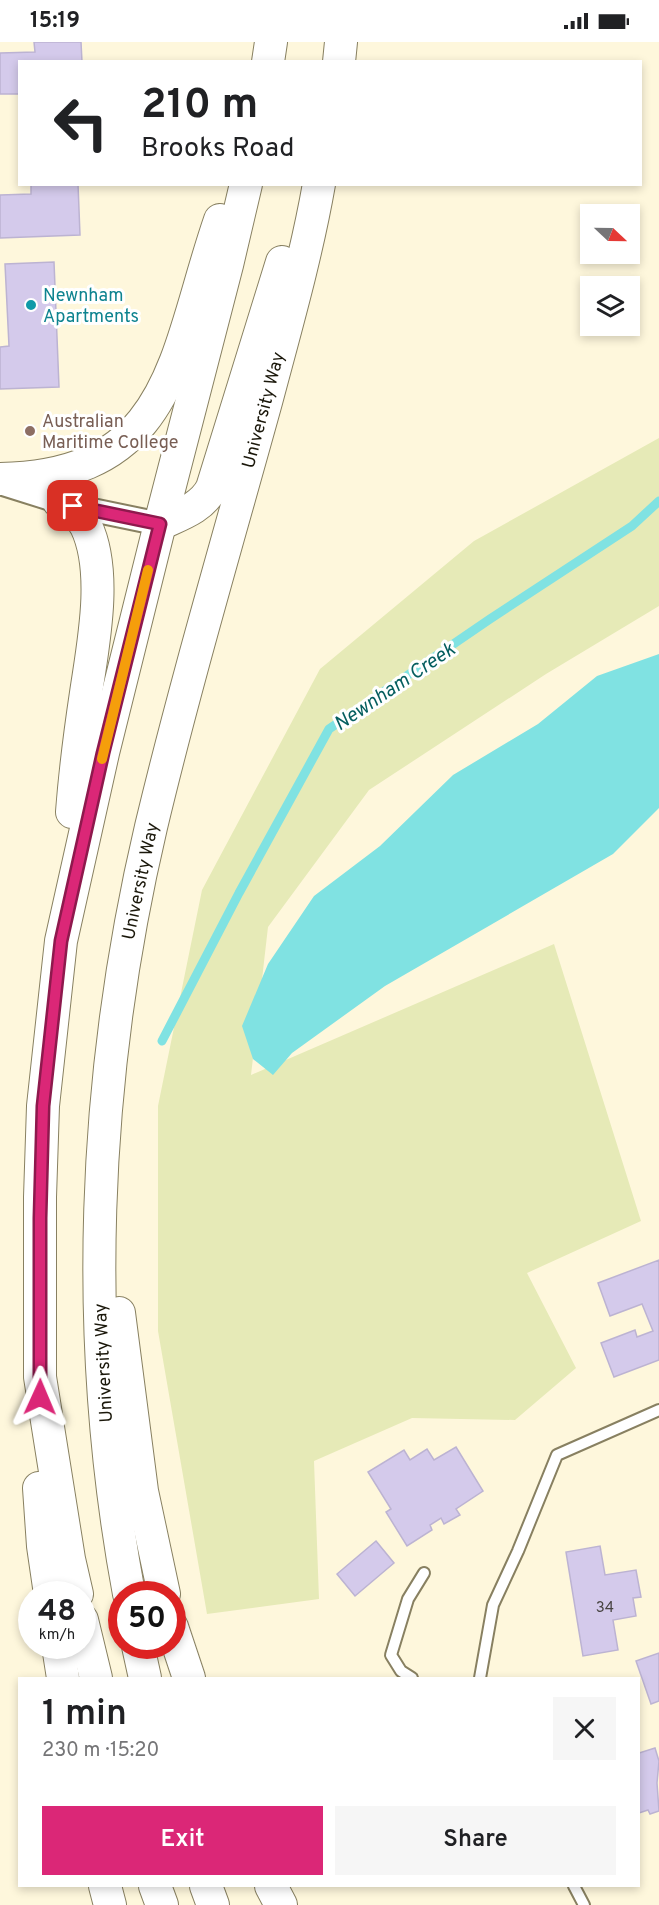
<!DOCTYPE html>
<meta charset="utf-8">
<style>
:root{--surface:#fff;--page:#f6f6f6;--text:#202124;--muted:#757577;--accent:#db2777}
body{margin:0;font-family:Overpass,sans-serif;background:var(--page);color:var(--text);height:100vh;display:flex;flex-direction:column;font-size:22px;white-space:nowrap}
*{box-sizing:border-box;margin:0}
p{font-size:20px;color:var(--muted)}
.icon{flex:none;width:33px;height:33px;fill:none;stroke:currentColor;stroke-width:2;stroke-linecap:round;stroke-linejoin:round}
.map{position:relative;flex:1;overflow:hidden}
.panel{position:absolute;left:18px;top:1635px;width:622px;height:210px;display:flex;flex-direction:column;background:var(--surface);border-radius:0px;box-shadow:0 3px 9px #0003}
.panel>*{flex:none}
.guide{position:absolute;left:18px;top:18px;width:624px;height:126px;border-radius:0px;box-shadow:0 3px 9px #0003;background:#fff;color:var(--text);overflow:hidden}
.needle{width:39px;rotate:112deg}
.controls{position:absolute;left:580px;top:162px;display:grid;gap:12px}
.controls a{display:grid;place-items:center;width:60px;height:60px;border-radius:0px;background:var(--surface);box-shadow:0 3px 9px #0003;font-size:30px}
.speed{position:absolute;left:18px;top:1539px;display:flex;gap:12px;font-size:30px;font-weight:700;text-align:center}
.speed>*{display:grid;place-content:center;width:78px;height:78px;border-radius:50%;background:var(--surface);box-shadow:0 3px 9px #0003;line-height:1}
.speed small{font-size:15px;font-weight:400}
.speed .limit{border:9px solid #d22;background:#fff;color:#111}
.pin{position:absolute;display:grid;place-items:center;width:51px;height:51px;color:#fff;margin:-26px;border-radius:12px;box-shadow:0 3px 9px #0006}
.me{position:absolute;width:66px;margin:-33px;rotate:1deg;stroke-linejoin:round;filter:drop-shadow(0 0 4px #0008)}
.turn{display:flex;align-items:center;gap:21px;height:126px;padding:0 24px;font-size:27px}
.turn .icon{width:78px;height:78px;stroke-width:2.5}
.turn b{display:block;font-size:42px;line-height:51px}
.round{display:grid;place-items:center;flex:none;width:63px;height:63px;border-radius:0px;background:var(--page)}
.overview{display:flex;align-items:center;justify-content:space-between;height:102px;padding:0 24px}
h1{font-size:36px;font-weight:600;line-height:45px}
.primary-button{display:flex;gap:12px;margin-top:auto;padding:12px 24px}
.primary-button a{flex:1;height:69px;border-radius:0px;background:var(--accent);color:#fff;font-size:24px;font-weight:600;line-height:69px;text-align:center}
.primary-button a+a{background:var(--page);color:var(--text)}
.status{display:flex;justify-content:space-between;align-items:center;height:42px;padding:0 30px;background:var(--surface);direction:ltr}
.status svg{height:16px;fill:currentColor}
.map>svg:first-child{display:block}
.green{fill:#e6eab7}
.water{fill:#80e2e2}
.lines{fill:none;stroke-linecap:round;stroke-linejoin:round}
.stream{stroke:#80e2e2;stroke-width:9}
.building{fill:#d4caeb;stroke:#bcb3d2;stroke-width:1.5}
.service-casing{stroke:#888061;stroke-width:14}
.minor-casing{stroke:#888061;stroke-width:26}
.secondary-casing{stroke:#888061;stroke-width:34}
.service{stroke:#fff;stroke-width:10}
.minor{stroke:#fff;stroke-width:22}
.secondary{stroke:#fff;stroke-width:32}
.route-casing{stroke:#8e194d;stroke-width:15}
.route{stroke:#db2777;stroke-width:10}
.slow{stroke:#f59e0b;stroke-width:10}
.culture-dot{fill:#0f9aa8;stroke:#fff;stroke-width:2}
.education-dot{fill:#8d6e63;stroke:#fff;stroke-width:2}
.labels{text-anchor:middle;stroke-width:6;stroke-linejoin:round;paint-order:stroke}
.number-label{font-size:15px;fill:#484442}
.culture-label{font-size:18px;fill:#0d838f;stroke:#fff;text-anchor:start}
.street-label{font-size:18px;fill:#1a170a;stroke:#fff}
.education-label{font-size:18px;fill:#785e54;stroke:#fff;text-anchor:start}
.water-label{font-size:20px;font-style:italic;fill:#055e5f;stroke:#fff}
</style>
<div class="status"><b>15:19</b><svg viewBox="0 0 49 12"><path d="M0 12V9h3v3zM5 12V6h3v6zM10 12V3h3v9zM15 12V0h3v12zM26 1h20v11H26zM47 4h2v5h-2z"/></svg></div>
<div class="map">
<svg width="659" height="1863" viewBox="0 0 659 1863">
<rect width="100%" height="100%" fill="#fef7dc"/>
<!-- green -->
<polygon class="green" points="659,396 659,564 546,632 369,748 268,885 251,1033 554,902 641,1179 527,1231 576,1326 515,1378 412,1376 314,1419 319,1557 207,1572 158,1289 158,1064 202,848 320,627 474,499"/>
<!-- water -->
<polygon class="water" points="659,612 659,766 613,812 385,944 292,1011 273,1033 253,1017 242,984 268,922 314,854 380,804 453,733 538,682 597,634"/>
<g class="lines">
<!-- stream -->
<polyline class="stream" points="162,999 239,851 329,687 490,577 632,484 659,459"/>
</g>
<!-- building -->
<g class="building">
<polygon points="34,0 81,0 82,20 20,20 20,52 0,52 0,11 35,10"/>
<polygon points="31,142 78,142 80,193 0,196 0,153 31,152"/>
<polygon points="54,220 59,345 0,347 0,305 9,304 5,222"/>
<polygon points="659,1218 659,1318 614,1335 601,1301 635,1288 637,1295 653,1289 642,1262 610,1274 598,1241"/>
<polygon points="456,1405 483,1449 456,1467 460,1473 444,1482 441,1476 430,1483 432,1488 407,1504 386,1470 391,1467 368,1430 404,1408 410,1418 427,1407 434,1418"/>
<polygon points="376,1499 394,1521 355,1554 337,1532"/>
<polygon points="600,1504 605,1533 636,1528 641,1555 633,1556 636,1574 613,1578 618,1608 583,1614 566,1510"/>
<polygon points="659,1611 659,1659 651,1662 636,1619"/>
<polygon points="655,1706 659,1719 657,1741 659,1769 650,1772 648,1768 639,1771 639,1711"/>
</g>
<g class="lines">
<defs>
<g id="service">
<polyline points="412,1636 401,1629 391,1613 408,1557 424,1531"/>
<polyline points="480,1636 493,1563 518,1509 557,1413 659,1368"/>
<polyline points="574,1844 584,1863"/>
</g>
<polyline id="minor" points="0,441 73,464 160,482"/>
<g id="secondary">
<polyline points="268,20 271,0"/>
<polyline points="339,20 341,0"/>
<path d="M0 437C175 434 174 311 220 178"/>
<path d="M59 460C71 467 80 473 86 484 108 530 93 603 86 651 80 691 75 730 72 770"/>
<path d="M160 482C179 473 202 466 212 446L282 220"/>
<polyline points="119,1271 142,1449 164,1552"/>
<polyline points="39,1446 43,1504 50,1552"/>
<polyline points="77,1552 69,1517 40,1335 40,1155 43,1064 61,899 103,711 160,482 227,223 246,142"/>
<path d="M129 1552C82 1299 92 1036 151 785 185 643 227 501 266 360 285 288 306 216 319 142"/>
<polyline points="82,1578 96,1636"/>
<polyline points="172,1585 189,1636"/>
<polyline points="58,1604 63,1636"/>
<polyline points="138,1604 145,1636"/>
<polyline points="105,1844 110,1863"/>
<polyline points="155,1844 162,1863"/>
<polyline points="206,1844 213,1863"/>
<polyline points="271,1844 281,1863"/>
</g>
</defs>
<!-- service casing -->
<use href="#service" class="service-casing"/>
<!-- minor casing -->
<use href="#minor" class="minor-casing"/>
<!-- secondary casing -->
<use href="#secondary" class="secondary-casing"/>
<!-- service -->
<use href="#service" class="service"/>
<!-- minor -->
<use href="#minor" class="minor"/>
<!-- secondary -->
<use href="#secondary" class="secondary"/>
</g>
<g class="lines">
<defs>
<polyline id="route" points="40,1355 40,1176 43,1064 61,899 103,711 160,482 73,464"/>
</defs>
<!-- route casing -->
<use href="#route" class="route-casing"/>
<!-- route -->
<use href="#route" class="route"/>
<!-- slow -->
<polyline class="slow" points="102,717 148,528"/>
</g>
<!-- markers -->
<circle class="culture-dot" cx="31" cy="263" r="6"/>
<circle class="education-dot" cx="30" cy="389" r="6"/>
<g class="labels">
<!-- number labels -->
<g class="number-label">
<text x="605" y="1570">34</text>
</g>
<!-- culture labels -->
<g class="culture-label">
<text x="43" y="259">Newnham<tspan x="43" dy="21">Apartments</tspan></text>
</g>
<!-- street labels -->
<g class="street-label">
<text transform="translate(263 368) rotate(-75)" y="6">University Way</text>
<text transform="translate(140 839) rotate(-78)" y="6">University Way</text>
<text transform="translate(103 1321) rotate(-93)" y="6">University Way</text>
</g>
<!-- education labels -->
<g class="education-label">
<text x="42" y="385">Australian<tspan x="42" dy="21">Maritime College</tspan></text>
</g>
<!-- water labels -->
<g class="water-label">
<text transform="translate(394 644) rotate(-34)" y="7">Newnham Creek</text>
</g>
</g>
</svg>
<div class="controls">
<a><svg class="needle" viewBox="-14 -14 28 28"><path d="M0-13l5 13h-10z" fill="#e53935"/><path d="M0 13l5-13h-10z" fill="#757577"/></svg></a>
<a><svg class="icon" aria-label="layers" viewBox="0 0 24 24"><path d="M12 4l9 5-9 5-9-5zM3 14l9 5 9-5"/></svg></a>
</div>
<div class="speed"><div>48<small>km/h</small></div><div class="limit">50</div></div>
<div class="pin" style="left:73px;top:464px;background:#d93025"><svg class="icon" aria-label="arrive" viewBox="0 0 24 24"><path d="M6 21V4h12l-3 4 3 4H6"/></svg></div>
<svg class="me" style="left:40px;top:1355px" viewBox="-20 -20 40 40"><path d="M0-17L14 15 0 8-14 15z" fill="#db2777" stroke="#fff" stroke-width="4"/></svg>
<div class="guide">
<div class="turn"><svg class="icon" aria-label="left" viewBox="0 0 24 24"><path d="M17 20v-9H6M10 6l-5 5 5 5"/></svg><div><b>210 m</b>Brooks Road</div></div>
</div>
<section class="panel">
<div class="overview"><div><h1>1 min</h1><p>230 m · 15:20</p></div><a class="round"><svg class="icon" aria-label="close" viewBox="0 0 24 24"><path d="M6 6l12 12M18 6L6 18"/></svg></a></div>
<div class="primary-button"><a>Exit</a><a>Share</a></div>
</section>
</div>
